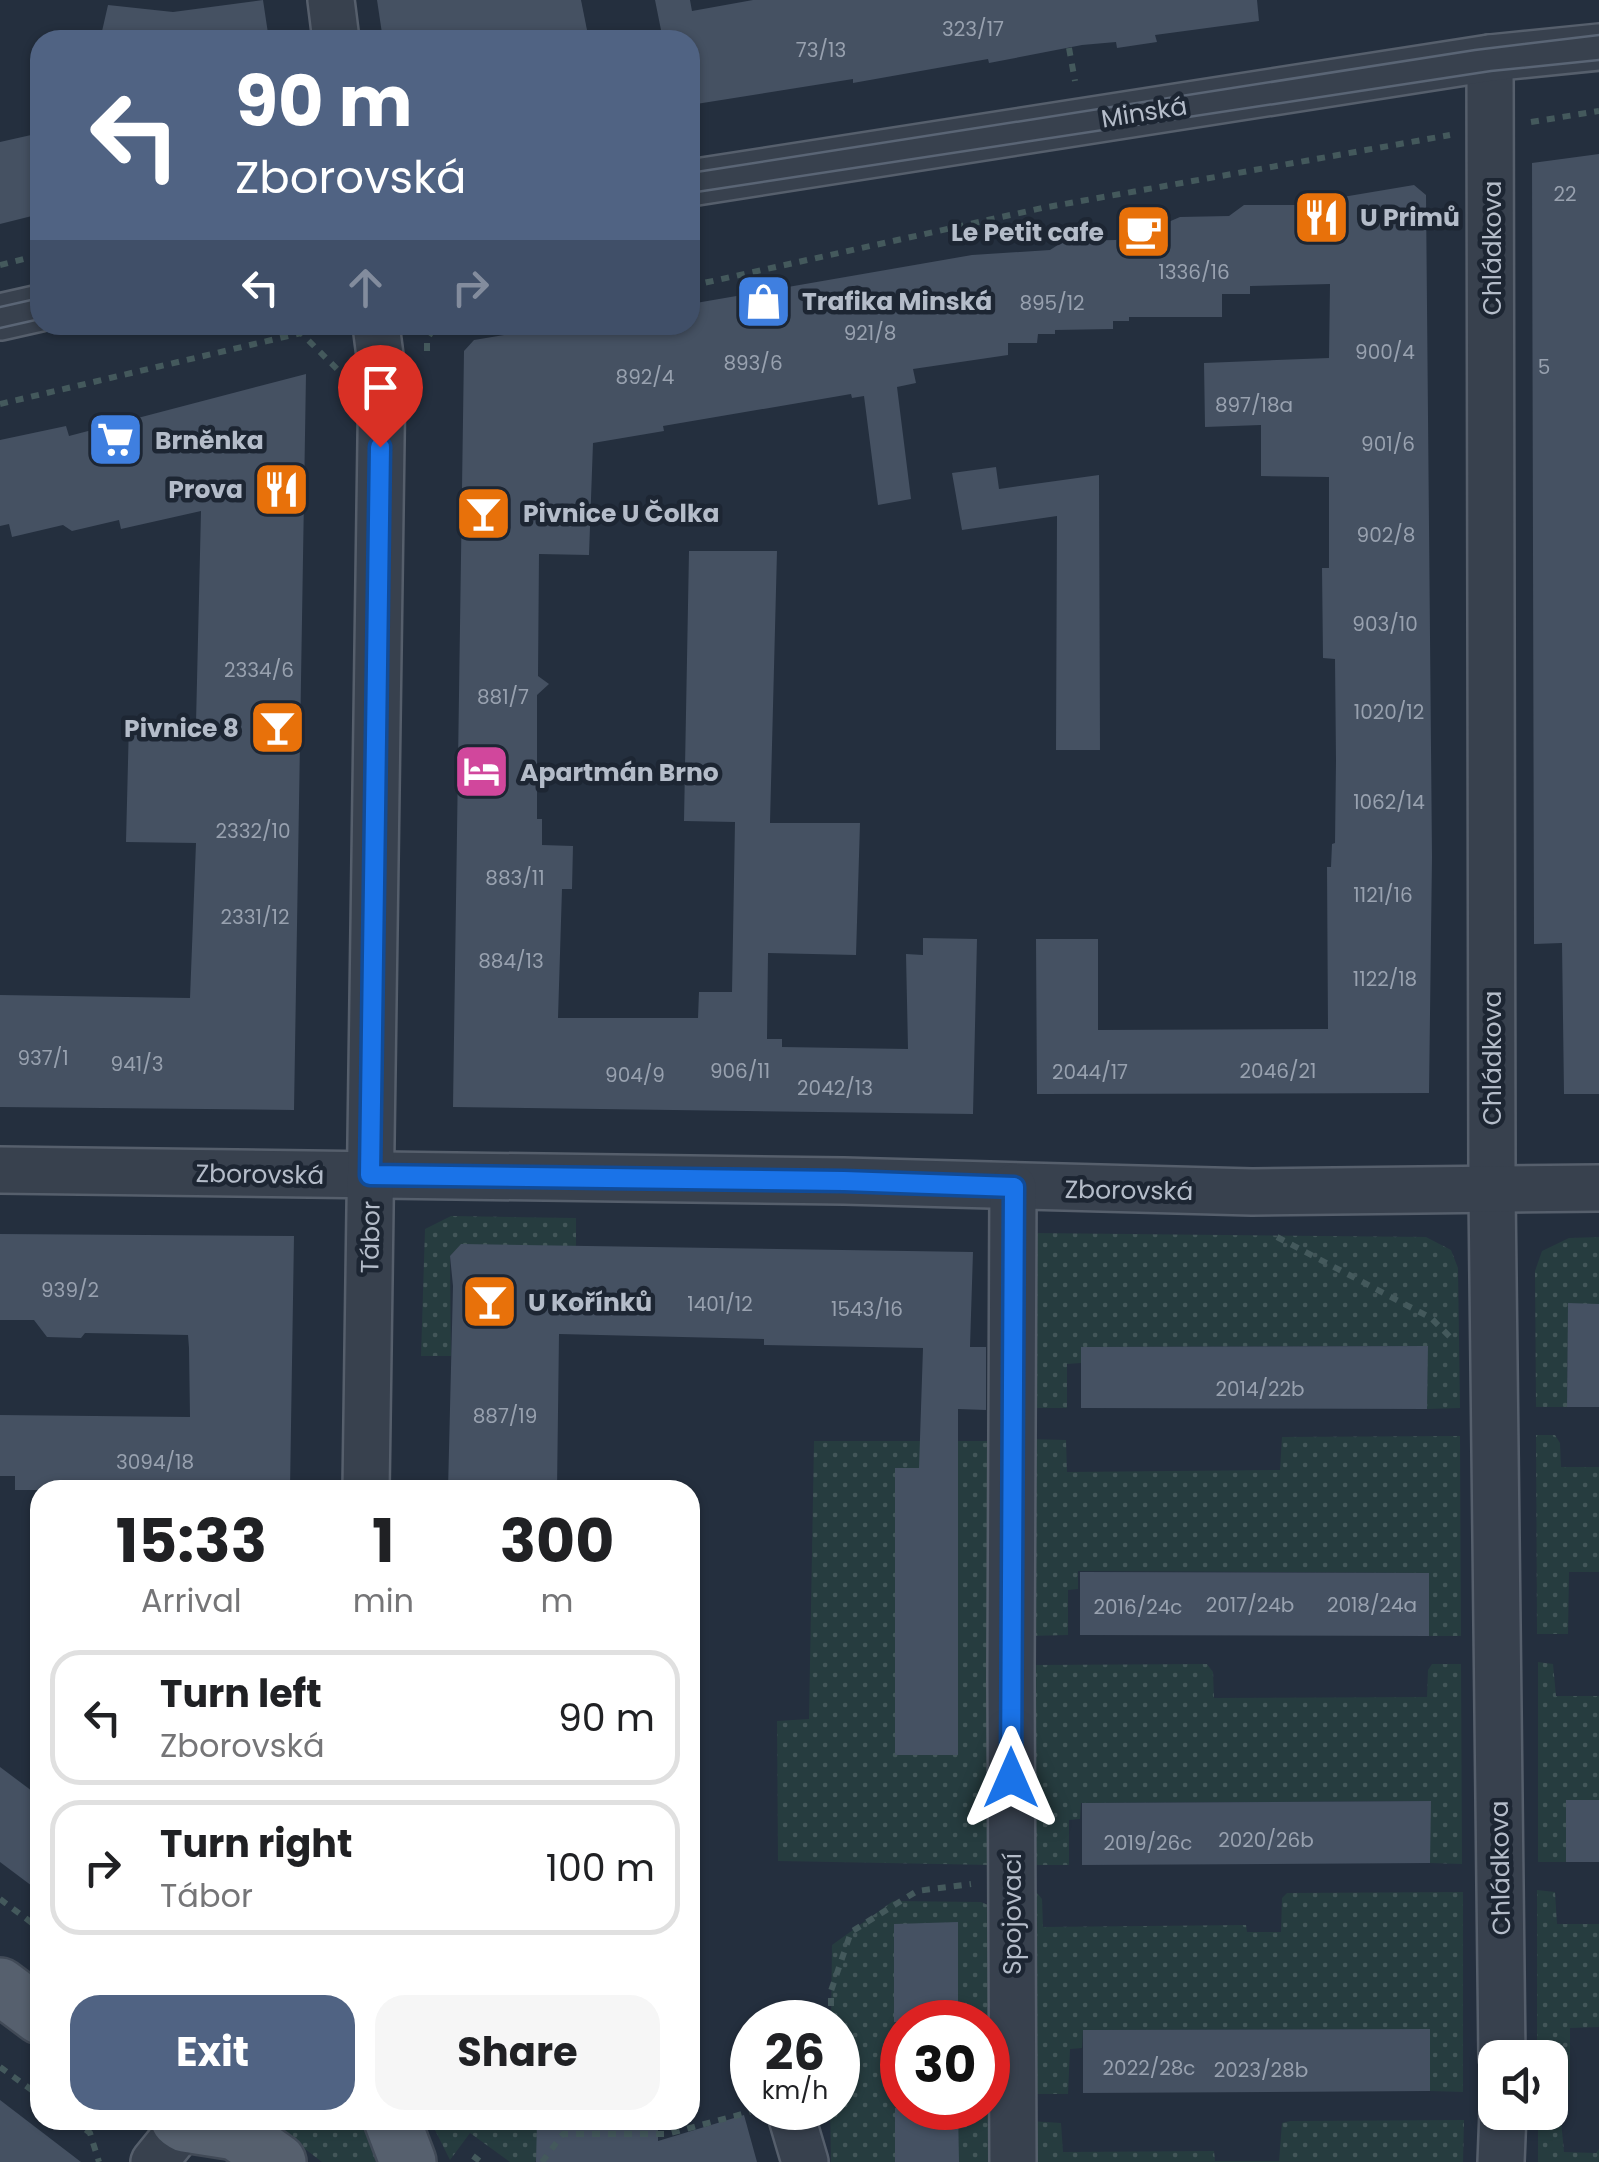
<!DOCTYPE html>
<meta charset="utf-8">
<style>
:root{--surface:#fff;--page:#f6f6f6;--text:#202124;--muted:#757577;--line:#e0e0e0;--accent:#506383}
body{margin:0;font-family:Poppins,sans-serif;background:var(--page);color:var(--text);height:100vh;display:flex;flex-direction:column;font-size:38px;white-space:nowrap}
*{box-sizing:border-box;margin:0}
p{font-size:32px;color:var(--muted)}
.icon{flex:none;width:55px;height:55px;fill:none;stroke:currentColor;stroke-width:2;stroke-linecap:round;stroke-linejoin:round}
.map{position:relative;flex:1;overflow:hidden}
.drawer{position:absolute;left:30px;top:1480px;width:670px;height:650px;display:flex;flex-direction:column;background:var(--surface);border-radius:30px;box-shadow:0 2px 8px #0004}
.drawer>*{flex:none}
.banner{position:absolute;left:30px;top:30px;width:670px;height:305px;border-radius:30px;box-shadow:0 2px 8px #0004;background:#506383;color:#fff;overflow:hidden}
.controls{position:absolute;left:1478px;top:2040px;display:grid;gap:20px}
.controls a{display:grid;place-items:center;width:90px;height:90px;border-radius:20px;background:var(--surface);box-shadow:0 2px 8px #0004;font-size:50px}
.speed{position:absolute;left:730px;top:2000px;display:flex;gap:20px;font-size:50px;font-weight:700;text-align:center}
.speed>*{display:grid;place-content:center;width:130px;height:130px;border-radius:50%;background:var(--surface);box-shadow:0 2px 8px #0004;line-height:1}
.speed small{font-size:25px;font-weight:400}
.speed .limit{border:15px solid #d22;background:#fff;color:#111}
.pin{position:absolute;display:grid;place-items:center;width:85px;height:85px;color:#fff;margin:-102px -42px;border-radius:50% 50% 50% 0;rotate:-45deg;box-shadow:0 0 10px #0007}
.pin .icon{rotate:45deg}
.me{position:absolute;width:110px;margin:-55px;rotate:0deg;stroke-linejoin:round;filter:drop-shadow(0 0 8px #0008)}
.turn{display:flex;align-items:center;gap:35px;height:210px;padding:0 40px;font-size:45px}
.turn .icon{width:130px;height:130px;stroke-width:2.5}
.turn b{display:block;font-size:70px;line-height:85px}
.lanes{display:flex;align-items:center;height:95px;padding:0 40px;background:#0003;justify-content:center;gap:50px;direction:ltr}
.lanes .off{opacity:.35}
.eta{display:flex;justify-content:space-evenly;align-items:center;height:170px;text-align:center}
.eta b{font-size:60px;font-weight:700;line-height:70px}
.primary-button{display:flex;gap:20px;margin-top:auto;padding:20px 40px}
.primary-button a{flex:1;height:115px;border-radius:30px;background:var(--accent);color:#fff;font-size:40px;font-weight:700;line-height:115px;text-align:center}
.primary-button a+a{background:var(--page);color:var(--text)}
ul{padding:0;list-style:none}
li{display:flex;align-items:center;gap:30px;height:135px;margin:0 20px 15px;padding:0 20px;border:5px solid var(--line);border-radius:30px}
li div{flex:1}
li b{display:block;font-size:38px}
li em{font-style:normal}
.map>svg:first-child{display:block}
.grass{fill:url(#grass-dots);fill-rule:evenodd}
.building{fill:#455162}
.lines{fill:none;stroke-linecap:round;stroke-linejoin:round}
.minor-casing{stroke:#565f6c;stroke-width:50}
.major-casing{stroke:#414a57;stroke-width:60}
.path{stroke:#44595c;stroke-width:6;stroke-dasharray:8 8;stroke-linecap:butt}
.minor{stroke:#38414e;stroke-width:45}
.major{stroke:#56606e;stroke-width:55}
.tram{stroke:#5a6575;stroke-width:2.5}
.route-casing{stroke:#114b97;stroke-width:25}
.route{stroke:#1a73e8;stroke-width:18}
.labels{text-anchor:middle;stroke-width:9;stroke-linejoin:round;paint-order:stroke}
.number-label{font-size:20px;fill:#98a1af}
.street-label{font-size:25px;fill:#b4bcc9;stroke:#1d2633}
.poi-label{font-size:25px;font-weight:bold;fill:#b4bcc9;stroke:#1d2633;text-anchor:start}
</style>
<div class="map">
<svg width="1599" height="2162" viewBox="0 0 1599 2162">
<defs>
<pattern id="grass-dots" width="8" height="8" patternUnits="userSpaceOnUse" patternTransform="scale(2.5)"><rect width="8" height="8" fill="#263c3f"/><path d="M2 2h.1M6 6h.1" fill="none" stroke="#435659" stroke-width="1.8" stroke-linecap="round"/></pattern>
</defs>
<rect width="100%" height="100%" fill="#242f3e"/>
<!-- grass -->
<g class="grass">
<polygon points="451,1216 576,1218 576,1247 461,1245 450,1256 451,1356 421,1356 425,1229"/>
<polygon points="1033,1233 1426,1237 1451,1250 1458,1268 1460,1408 1427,1409 1427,1346 1081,1347 1081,1363 1067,1364 1067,1408 1029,1408"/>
<polygon points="1599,1237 1599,1346 1568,1346 1567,1407 1536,1407 1535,1271 1542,1251 1569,1238"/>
<polygon points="1555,1435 1560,1443 1561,1467 1599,1467 1599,1572 1569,1572 1568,1634 1537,1634 1536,1435"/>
<polygon points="1460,1436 1461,1636 1429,1636 1429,1573 1078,1571 1078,1589 1068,1590 1068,1635 1029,1636 1028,1439 1066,1440 1067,1472 1280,1470 1282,1437"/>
<polygon points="814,1441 991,1441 992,1865 778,1861 777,1721 809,1719"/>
<polygon points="1538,1662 1553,1664 1556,1696 1599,1696 1599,1800 1566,1862 1538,1862"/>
<polygon points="1207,1664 1213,1672 1214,1698 1427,1697 1428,1670 1432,1664 1461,1664 1462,1864 1430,1863 1430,1801 1081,1803 1080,1819 1069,1820 1069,1865 1030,1865 1029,1665"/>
<polygon points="1537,1890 1555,1892 1557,1924 1599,1924 1599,2027 1570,2028 1570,2090 1550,2090 1550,2058 1537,2057"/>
<polygon points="1463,1892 1463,2092 1430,2091 1429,2029 1083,2030 1082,2048 1070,2049 1068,2094 1030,2094 1030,1893 1037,1893 1042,1899 1043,1927 1246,1925 1247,1932 1281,1932 1282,1898 1287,1893"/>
<path d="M893 1901 981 1902 988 1905 991 1916 992 2162H831L830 2108H838V2022H831L832 1945ZM902 2022H988V2108H902Z"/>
<polygon points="1538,2119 1561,2121 1564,2152 1596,2153 1599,2149 1599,2162 1538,2162"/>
<polygon points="267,2120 368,2120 382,2162 322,2162"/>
<polygon points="430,2120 537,2120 555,2134 535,2162 510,2162 470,2133 450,2160"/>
<polygon points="1464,2120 1463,2162 1030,2162 1030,2121 1061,2123 1063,2152 1214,2151 1215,2161 1279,2161 1282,2123 1290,2121"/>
</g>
<!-- building -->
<g class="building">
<polygon points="263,0 269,40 100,40 108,5 173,12"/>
<polygon points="377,0 581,0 589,40 383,40"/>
<polygon points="655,0 690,0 692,11 753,0 1257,0 1259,21 1155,35 1157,42 1117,48 1116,42 1082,45 989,63 988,59 853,83 853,79 690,105 690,40 663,40"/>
<polygon points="40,133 40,214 0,224 0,142"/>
<polygon points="1599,154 1599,1094 1564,1094 1562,943 1534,944 1532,163"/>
<polygon points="1414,185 1426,195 1432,857 1429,1093 1037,1094 1036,939 1098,939 1098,1030 1328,1029 1327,867 1331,867 1332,844 1335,843 1336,761 1335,659 1323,658 1322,568 1329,568 1329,477 1261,476 1261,425 1205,427 1204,363 1329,358 1330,284 1250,286 1250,294 1222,294 1222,317 1129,317 1129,321 1113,321 1113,329 1055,330 1055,334 1038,334 1037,343 1008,343 1008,355 913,369 916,383 897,387 911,499 878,505 864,396 852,398 851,394 663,426 664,431 593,443 589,555 539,554 538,676 549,684 537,695 537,819 542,819 542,845 573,846 572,889 562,889 558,1018 698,1018 699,992 732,992 735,822 684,821 689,551 777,551 770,823 860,823 856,955 768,953 767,1039 782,1039 782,1047 908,1049 906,954 923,955 923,938 977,939 973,1114 453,1107 464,351 474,340 564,325 690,325 690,304 972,255 1050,250 1064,241 1116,240 1135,227 1159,226 1180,217 1229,216 1244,205 1295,205"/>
<polygon points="306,374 294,1110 0,1107 0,995 190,998 196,843 126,842 129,722 196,723 201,511 121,529 119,520 72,531 63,525 12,537 9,524 0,526 0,440 66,426 69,436"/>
<polygon points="996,467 999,489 1099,475 1100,750 1056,750 1057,516 962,530 952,473"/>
<polygon points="0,1234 294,1236 290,1490 15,1490 15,1476 0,1476 0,1415 190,1417 189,1348 188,1335 85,1333 81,1338 47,1337 34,1320 0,1320"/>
<polygon points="461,1244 973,1252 970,1347 986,1347 986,1410 958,1409 958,1755 895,1755 895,1468 919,1468 923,1348 764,1345 764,1339 559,1334 557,1490 448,1490 453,1286 450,1256"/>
<polygon points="1568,1303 1599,1304 1599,1407 1567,1407"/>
<polygon points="1428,1346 1427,1409 1081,1408 1081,1347"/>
<polygon points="1080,1572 1429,1573 1429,1636 1080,1635"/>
<polygon points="0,1767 40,1797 40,1892 0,1862"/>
<rect x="1566" y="1800" width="33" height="62"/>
<polygon points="1431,1801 1430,1863 1082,1865 1082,1803"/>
<polygon points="958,1922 958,2022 894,2022 894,1924"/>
<polygon points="1430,2029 1430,2091 1083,2093 1083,2030"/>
<polygon points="0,2100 81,2162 0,2162"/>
<polygon points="895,2108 958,2108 959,2162 895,2162"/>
<polygon points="744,2115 757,2162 536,2162 537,2120 658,2120 658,2141"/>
</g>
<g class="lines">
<defs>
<g id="minor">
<polyline points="331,0 336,40"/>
<polyline points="1490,58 1492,1191 1502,2058"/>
<polyline points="690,183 1490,58 1599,47"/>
<polyline points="0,317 40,308"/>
<polyline points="0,1170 844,1181 1252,1192 1599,1188"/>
<polyline points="1013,1187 1011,1678 1013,2162"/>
<polyline points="366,1490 382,371 376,325"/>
<polyline points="789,2108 805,2162"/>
<polyline points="154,2162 188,2120"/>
<polyline points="1501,2162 1503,2112"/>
</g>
<g id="major">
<polyline points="0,1986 40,2016"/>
<polyline points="179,2120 185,2124 236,2132 278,2162"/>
<polyline points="392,2120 408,2162"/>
</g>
</defs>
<!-- minor casing -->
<use href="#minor" class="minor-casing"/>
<!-- major casing -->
<use href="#major" class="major-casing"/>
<!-- path -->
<g class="path">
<polyline points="1069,48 1075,81"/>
<polyline points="1531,122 1599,111"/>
<polyline points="0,265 40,255"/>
<polyline points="690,286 1042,208 1450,135"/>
<polyline points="427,351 427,339 436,325"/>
<polyline points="0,404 301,333 337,369"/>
<polyline points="1277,1237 1431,1318 1451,1338"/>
<polyline points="0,1899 40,1929"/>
<polyline points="831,2022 831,1991 851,1932 917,1891 971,1884"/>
<polyline points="0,2067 40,2096"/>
<polyline points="73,2120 90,2133 99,2162"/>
<polyline points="473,2156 481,2162"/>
<polyline points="542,2162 563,2134 667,2134 750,2112"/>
</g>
<!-- minor -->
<use href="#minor" class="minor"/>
<!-- major -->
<use href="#major" class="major"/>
<!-- tram -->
<g class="tram">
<polyline points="690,173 1475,50 1599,35"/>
<polyline points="690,193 1491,71 1599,60"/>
<polyline points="0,307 40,298"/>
<polyline points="0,328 40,319"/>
</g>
</g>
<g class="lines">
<defs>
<polyline id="route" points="380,447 370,1175 844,1181 1014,1187 1011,1778"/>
</defs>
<!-- route casing -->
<use href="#route" class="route-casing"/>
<!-- route -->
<use href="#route" class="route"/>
</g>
<!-- icons -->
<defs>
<symbol id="restaurant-square" viewBox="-11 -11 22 22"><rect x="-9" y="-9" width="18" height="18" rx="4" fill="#e8710a" stroke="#1d2633"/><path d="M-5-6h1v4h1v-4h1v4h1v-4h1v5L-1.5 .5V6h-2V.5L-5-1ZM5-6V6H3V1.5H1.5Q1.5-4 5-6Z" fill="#fff"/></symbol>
<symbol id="cafe-square" viewBox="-11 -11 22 22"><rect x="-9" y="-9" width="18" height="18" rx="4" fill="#e8710a" stroke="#1d2633"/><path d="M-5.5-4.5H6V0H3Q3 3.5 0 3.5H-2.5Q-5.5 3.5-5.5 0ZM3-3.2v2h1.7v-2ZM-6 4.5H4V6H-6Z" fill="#fff"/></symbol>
<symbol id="shop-square" viewBox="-11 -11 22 22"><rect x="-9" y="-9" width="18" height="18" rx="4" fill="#3f7fe0" stroke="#1d2633"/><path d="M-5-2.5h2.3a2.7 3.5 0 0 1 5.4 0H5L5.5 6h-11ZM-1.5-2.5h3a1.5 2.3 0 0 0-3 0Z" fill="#fff"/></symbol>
<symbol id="supermarket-square" viewBox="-11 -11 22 22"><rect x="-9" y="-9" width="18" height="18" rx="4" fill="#3f7fe0" stroke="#1d2633"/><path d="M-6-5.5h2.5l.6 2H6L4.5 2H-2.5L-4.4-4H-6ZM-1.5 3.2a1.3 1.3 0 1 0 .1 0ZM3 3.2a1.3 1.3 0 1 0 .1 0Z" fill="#fff"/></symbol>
<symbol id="bar-square" viewBox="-11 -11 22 22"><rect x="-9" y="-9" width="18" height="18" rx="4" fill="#e8710a" stroke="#1d2633"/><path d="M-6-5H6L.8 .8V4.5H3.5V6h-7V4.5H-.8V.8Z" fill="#fff"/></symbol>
<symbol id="hotel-square" viewBox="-11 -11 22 22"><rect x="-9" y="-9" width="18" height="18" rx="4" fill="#d1479c" stroke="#1d2633"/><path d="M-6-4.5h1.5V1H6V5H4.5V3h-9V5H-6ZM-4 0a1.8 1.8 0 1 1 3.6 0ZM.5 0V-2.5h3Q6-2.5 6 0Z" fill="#fff"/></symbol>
</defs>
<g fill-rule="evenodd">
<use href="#restaurant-square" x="1290" y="186" width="63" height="63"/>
<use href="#cafe-square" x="1112" y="200" width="63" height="63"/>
<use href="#shop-square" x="732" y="270" width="63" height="63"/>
<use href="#supermarket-square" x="84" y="408" width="63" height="63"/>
<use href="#restaurant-square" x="250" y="458" width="63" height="63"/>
<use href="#bar-square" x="452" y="482" width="63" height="63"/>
<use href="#bar-square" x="246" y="696" width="63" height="63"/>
<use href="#hotel-square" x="450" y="740" width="63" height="63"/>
<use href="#bar-square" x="458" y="1270" width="63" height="63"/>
</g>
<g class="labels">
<!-- number labels -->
<g class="number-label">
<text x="973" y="36">323/17</text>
<text x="821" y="57">73/13</text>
<text x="1565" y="201">22</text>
<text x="1194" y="279">1336/16</text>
<text x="1052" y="310">895/12</text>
<text x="870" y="340">921/8</text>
<text x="1385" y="359">900/4</text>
<text x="753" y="370">893/6</text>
<text x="1544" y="374">5</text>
<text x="645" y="384">892/4</text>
<text x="1254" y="412">897/18a</text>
<text x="1388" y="451">901/6</text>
<text x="1386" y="542">902/8</text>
<text x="1385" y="631">903/10</text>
<text x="259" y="677">2334/6</text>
<text x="503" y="704">881/7</text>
<text x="1389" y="719">1020/12</text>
<text x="1389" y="809">1062/14</text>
<text x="253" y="838">2332/10</text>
<text x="515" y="885">883/11</text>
<text x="1383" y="902">1121/16</text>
<text x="255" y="924">2331/12</text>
<text x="511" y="968">884/13</text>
<text x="1385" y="986">1122/18</text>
<text x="43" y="1065">937/1</text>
<text x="137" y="1071">941/3</text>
<text x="740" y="1078">906/11</text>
<text x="1278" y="1078">2046/21</text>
<text x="1090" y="1079">2044/17</text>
<text x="635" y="1082">904/9</text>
<text x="835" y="1095">2042/13</text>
<text x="70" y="1297">939/2</text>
<text x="720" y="1311">1401/12</text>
<text x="867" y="1316">1543/16</text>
<text x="1260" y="1396">2014/22b</text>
<text x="505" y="1423">887/19</text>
<text x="155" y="1469">3094/18</text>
<text x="1250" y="1612">2017/24b</text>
<text x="1372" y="1612">2018/24a</text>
<text x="1138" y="1614">2016/24c</text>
<text x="1266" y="1847">2020/26b</text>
<text x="1148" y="1850">2019/26c</text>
<text x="1149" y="2075">2022/28c</text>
<text x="1261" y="2077">2023/28b</text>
</g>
<!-- street labels -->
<g class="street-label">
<text transform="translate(1144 112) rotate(-9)" y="9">Minská</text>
<text transform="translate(1492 248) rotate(-90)" y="9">Chládkova</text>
<text transform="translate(1492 1058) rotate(-90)" y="9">Chládkova</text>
<text transform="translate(260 1174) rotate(1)" y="9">Zborovská</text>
<text transform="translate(1129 1190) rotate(1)" y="9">Zborovská</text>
<text transform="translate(370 1237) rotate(-89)" y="9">Tábor</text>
<text transform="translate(1500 1868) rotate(-91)" y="9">Chládkova</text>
<text transform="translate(1012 1914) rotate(-90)" y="9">Spojovací</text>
</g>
<!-- poi labels -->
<g class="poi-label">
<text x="1360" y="226">U Primů</text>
<text x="1104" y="241" text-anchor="end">Le Petit cafe</text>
<text x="802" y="310">Trafika Minská</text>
<text x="155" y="449">Brněnka</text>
<text x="243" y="498" text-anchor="end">Prova</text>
<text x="523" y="522">Pivnice U Čolka</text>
<text x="239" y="737" text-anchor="end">Pivnice 8</text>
<text x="520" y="781">Apartmán Brno</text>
<text x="528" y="1311">U Kořínků</text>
</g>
</g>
</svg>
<div class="controls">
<a><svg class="icon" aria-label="sound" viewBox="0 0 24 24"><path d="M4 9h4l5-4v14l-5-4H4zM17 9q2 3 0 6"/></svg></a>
</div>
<div class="speed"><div>26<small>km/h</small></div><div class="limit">30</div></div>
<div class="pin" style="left:380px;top:447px;background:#d93025"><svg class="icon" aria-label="arrive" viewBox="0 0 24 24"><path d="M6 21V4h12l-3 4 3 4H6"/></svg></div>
<svg class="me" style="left:1011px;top:1778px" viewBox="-20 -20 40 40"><path d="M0-17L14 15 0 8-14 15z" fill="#1a73e8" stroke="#fff" stroke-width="4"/></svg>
<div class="banner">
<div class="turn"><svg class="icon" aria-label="left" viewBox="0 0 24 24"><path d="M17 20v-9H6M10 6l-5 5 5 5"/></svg><div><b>90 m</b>Zborovská</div></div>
<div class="lanes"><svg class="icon" aria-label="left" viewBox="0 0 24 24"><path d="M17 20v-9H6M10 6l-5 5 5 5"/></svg><svg class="icon off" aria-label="ahead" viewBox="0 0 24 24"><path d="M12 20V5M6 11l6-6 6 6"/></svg><svg class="icon off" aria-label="right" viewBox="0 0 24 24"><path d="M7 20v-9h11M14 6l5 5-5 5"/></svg></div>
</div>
<section class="drawer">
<div class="eta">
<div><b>15:33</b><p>Arrival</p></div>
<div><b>1</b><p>min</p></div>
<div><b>300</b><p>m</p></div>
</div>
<ul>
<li><svg class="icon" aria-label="left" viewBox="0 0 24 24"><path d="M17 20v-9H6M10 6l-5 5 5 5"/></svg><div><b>Turn left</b><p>Zborovská</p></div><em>90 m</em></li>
<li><svg class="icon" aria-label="right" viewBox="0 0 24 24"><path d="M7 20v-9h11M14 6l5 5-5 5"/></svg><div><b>Turn right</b><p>Tábor</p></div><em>100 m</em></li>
</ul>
<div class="primary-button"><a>Exit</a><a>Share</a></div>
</section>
</div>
